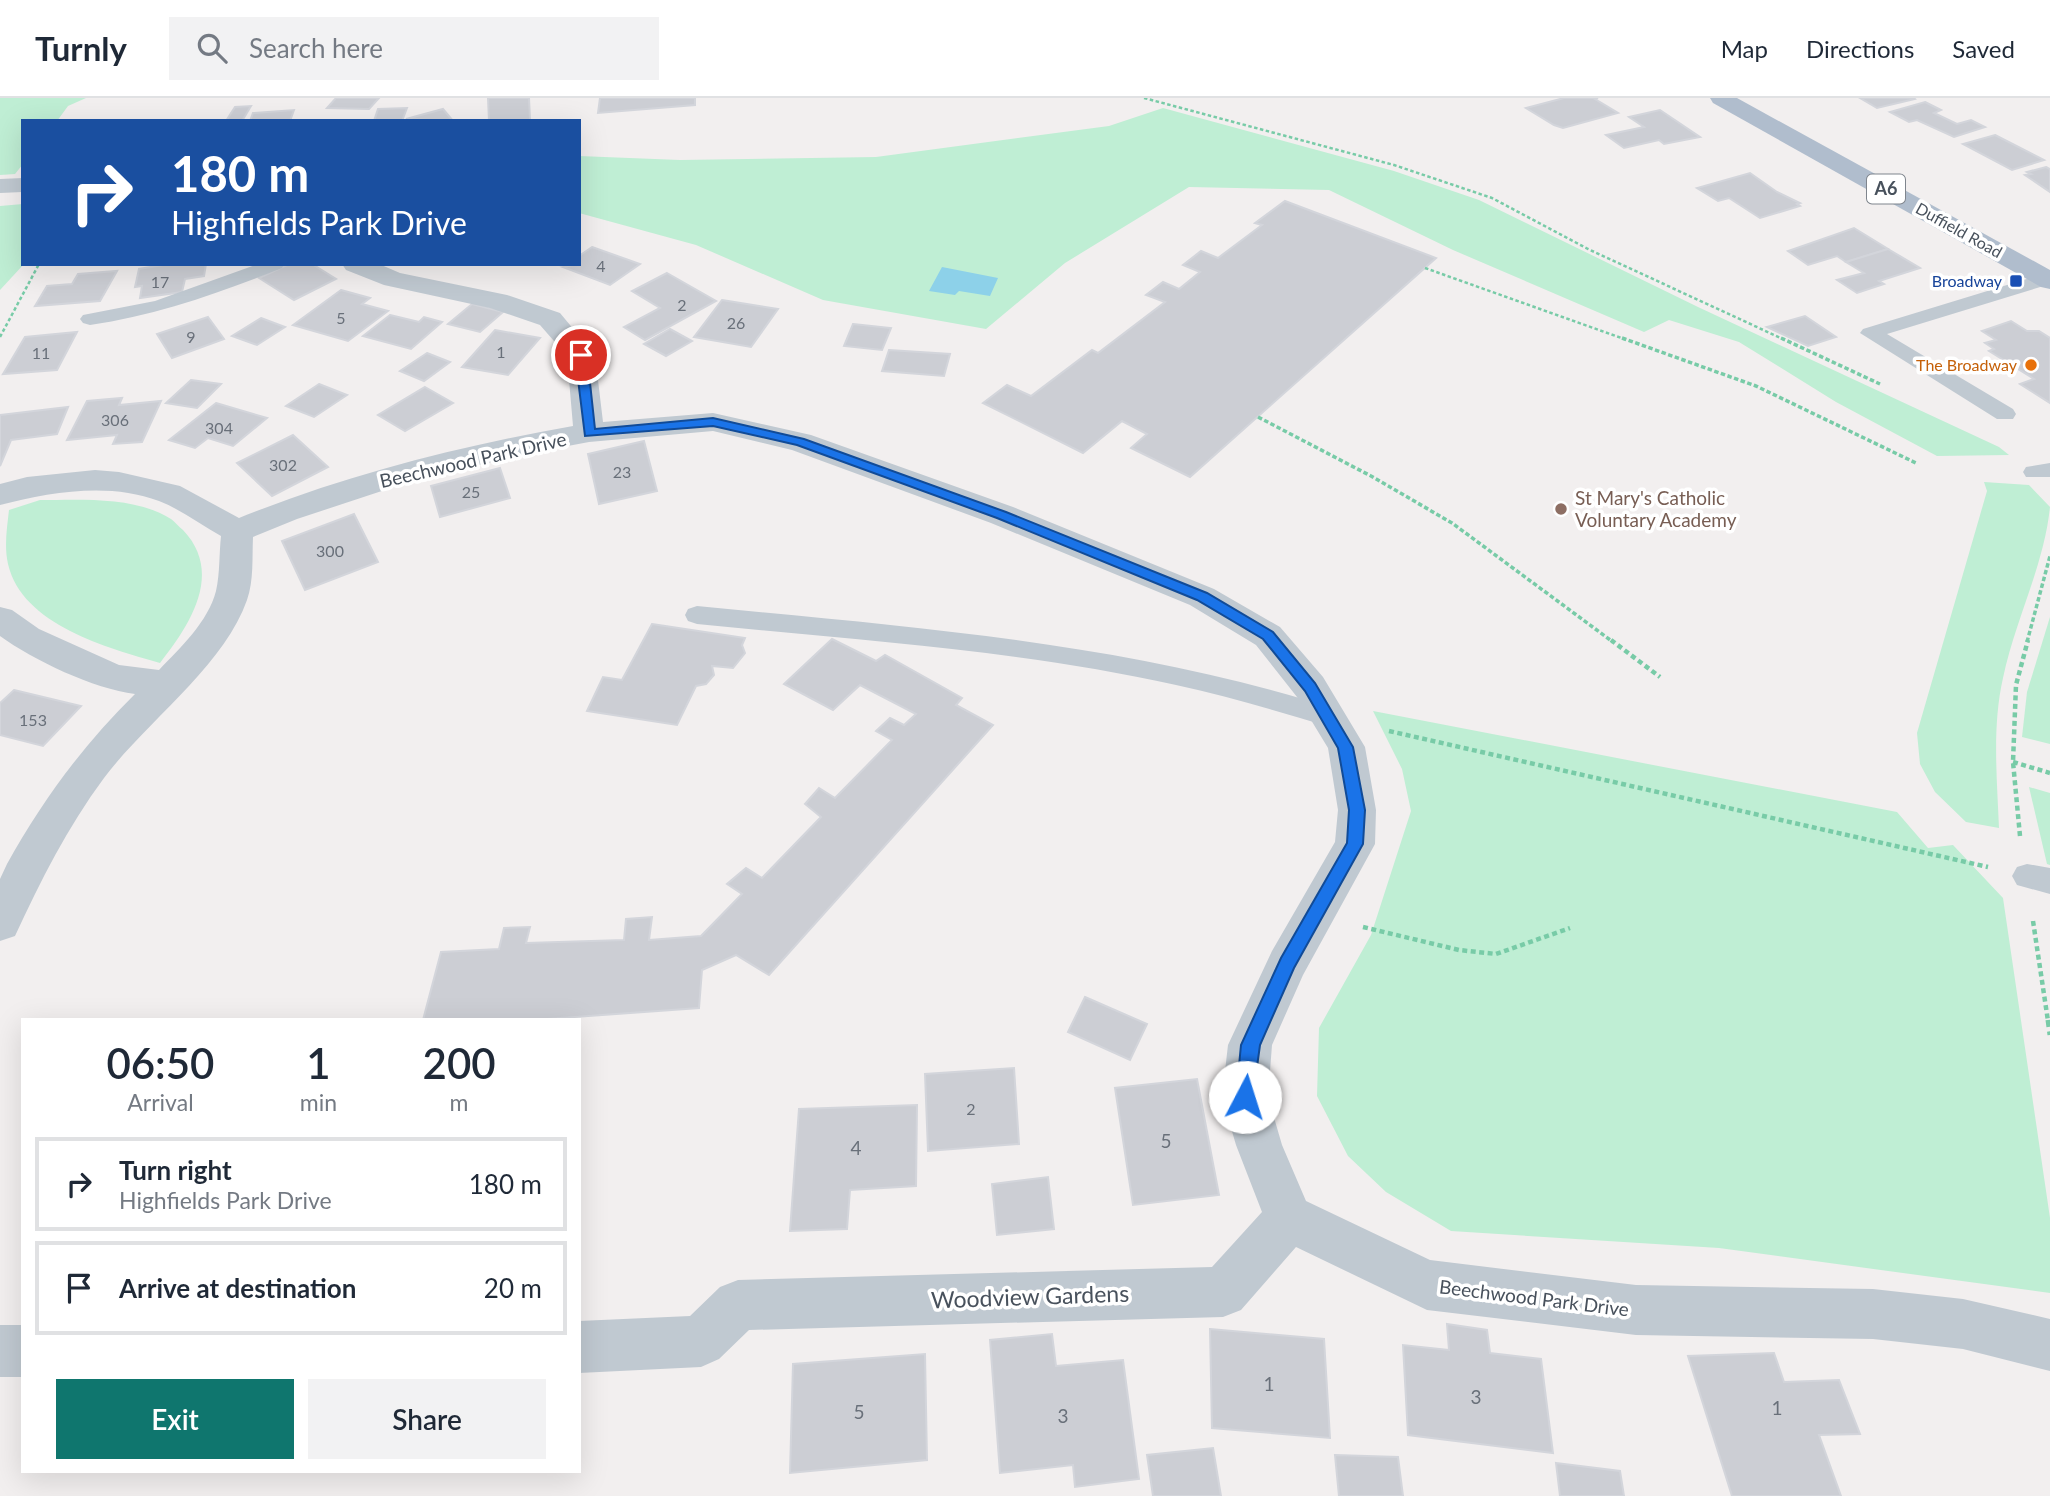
<!DOCTYPE html>
<style>
:root{--surface:#fff;--page:#f2f2f3;--text:#1f2937;--muted:#747a83;--line:#e0e1e3;--accent:#0f766e}
body{margin:0;font-family:Lato,sans-serif;background:var(--page);color:var(--text);height:100vh;display:flex;flex-direction:column;font-size:26px;white-space:nowrap}
*{box-sizing:border-box;margin:0}
p{font-size:23px;color:var(--muted)}
.icon{flex:none;width:38px;height:38px;fill:none;stroke:currentColor;stroke-width:2;stroke-linecap:round;stroke-linejoin:round}
.map{position:relative;flex:1;overflow:hidden}
.side{position:absolute;left:21px;top:920px;width:560px;height:455px;display:flex;flex-direction:column;background:var(--surface);border-radius:0px;box-shadow:0 7px 28px #0002}
.side>*{flex:none}
.hud{position:absolute;left:21px;top:21px;width:560px;height:147px;border-radius:0px;box-shadow:0 7px 28px #0002;background:#1a4fa0;color:#fff;overflow:hidden}
.pin{position:absolute;display:grid;place-items:center;width:60px;height:60px;color:#fff;margin:-30px;border:4px solid #fff;border-radius:50%;box-shadow:0 2px 7px #0007}
.me{position:absolute;width:77px;margin:-38px;rotate:5deg;stroke-linejoin:round;filter:drop-shadow(0 0 5px #0008)}
.turn{display:flex;align-items:center;gap:24px;height:147px;padding:0 35px;font-size:32px}
.turn .icon{width:91px;height:91px;stroke-width:2.5}
.turn b{display:block;font-size:49px;line-height:60px}
.eta{display:flex;justify-content:space-evenly;align-items:center;height:119px;text-align:center}
.eta b{font-size:42px;font-weight:600;line-height:49px}
.primary-button{display:flex;gap:14px;margin-top:auto;padding:14px 35px}
.primary-button a{flex:1;height:80px;border-radius:0px;background:var(--accent);color:#fff;font-size:28px;font-weight:600;line-height:80px;text-align:center}
.primary-button a+a{background:var(--page);color:var(--text)}
ul{padding:0;list-style:none}
li{display:flex;align-items:center;gap:21px;height:94px;margin:0 14px 10px;padding:0 21px;border:4px solid var(--line);border-radius:0px}
li div{flex:1}
li b{display:block;font-size:26px}
li em{font-style:normal}
header{display:flex;align-items:center;gap:42px;box-sizing:border-box;height:98px;padding:0 35px;background:var(--surface);border-bottom:2px solid var(--line)}
header strong{font-size:33px}
nav{display:flex;gap:38px;margin-inline-start:auto;font-size:24px}
.search{width:490px;height:63px;background:var(--page);display:flex;align-items:center;gap:18px;box-sizing:border-box;padding:0 24px;border-radius:0px;color:var(--muted);font-size:26px}
.map>svg:first-child{display:block}
.green{fill:#bfeed4}
.water{fill:#8dd1e9}
.building{fill:#ccced4;stroke:#d3d5db;stroke-width:2}
.lines{fill:none;stroke-linecap:round;stroke-linejoin:round}
.path-far3{stroke:#78cba7;stroke-width:2.5;stroke-dasharray:3.5 2.5;stroke-linecap:butt}
.path-far2{stroke:#78cba7;stroke-width:3.5;stroke-dasharray:4.5 2.5;stroke-linecap:butt}
.path-far1{stroke:#78cba7;stroke-width:4.5;stroke-dasharray:5 3.5;stroke-linecap:butt}
.path{stroke:#78cba7;stroke-width:5;stroke-dasharray:7 4.5;stroke-linecap:butt}
.service{fill:#c0c9d1;fill-rule:evenodd}
.minor{fill:#c0c9d1;fill-rule:evenodd}
.primary{fill:#b0bdcd;fill-rule:evenodd}
.route{fill:#1a73e8;stroke:#114b97;stroke-width:2}
.transit-dot{fill:#1a4fb4;stroke:#fff;stroke-width:2.5}
.food-dot{fill:#e8710a;stroke:#fff;stroke-width:2.5}
.education-dot{fill:#8d6e63;stroke:#fff;stroke-width:2.5}
.labels{text-anchor:middle;stroke-width:7;stroke-linejoin:round;paint-order:stroke}
.far-street-label{font-size:16px;fill:#48515c;stroke:#fff}
.number-label{font-size:16px;fill:#69707a}
.far-transit-label{font-size:16px;fill:#164399;stroke:#fff;text-anchor:end}
.far-food-label{font-size:16px;fill:#c56008;stroke:#fff;text-anchor:end}
.shield{fill:#fff;stroke:#7f858d;stroke-width:2}
.shield-label{font-size:18px;font-weight:bold;fill:#48515c}
.street-label{font-size:19px;fill:#48515c;stroke:#fff}
.education-label{font-size:19px;fill:#785e54;stroke:#fff;text-anchor:start}
.near-number-label{font-size:19px;fill:#69707a}
.near-street-label{font-size:23px;fill:#48515c;stroke:#fff}
</style>
<header>
<strong>Turnly</strong>
<div class="search"><svg class="icon" aria-label="search" viewBox="0 0 24 24"><circle cx="10" cy="10" r="6"/><path d="M15 15l6 6"/></svg>Search here</div>
<nav><a>Map</a><a>Directions</a><a>Saved</a></nav>
</header>
<div class="map">
<svg width="2050" height="1398" viewBox="0 0 2050 1398">
<rect width="100%" height="100%" fill="#f2efef"/>
<!-- green -->
<g class="green">
<polygon points="0,0 86,0 68,8 57,23 23,23 23,66 15,76 0,77"/>
<polygon points="1163,10 1394,73 1479,102 1698,209 1999,349 2009,357 1937,358 1836,304 1739,244 1669,222 1644,234 1453,152 1329,92 1189,89 1065,165 986,231 823,202 696,147 579,115 579,58 680,62 876,59 1109,28"/>
<polygon points="23,106 24,166 0,192 0,108"/>
<path d="M1984 384 2029 387 2050 409C2044 468 2015 522 2003 580 1992 628 1997 681 1999 730L1966 724 1935 694 1920 666 1917 635 1987 393Z"/>
<path d="M40 402C81 402 135 398 171 421 175 424 179 429 183 432 224 475 190 527 160 565 108 550 22 527 8 466 4 448 7 430 9 412Z"/>
<polygon points="2050,519 2050,646 2022,639 2027,594"/>
<polygon points="1373,613 1897,714 1928,750 1953,747 2003,800 2050,1120 2050,1195 1719,1150 1451,1133 1386,1094 1348,1058 1317,998 1319,930 1371,837 1411,713 1402,671"/>
<polygon points="2029,689 2050,695 2050,767 2047,766"/>
</g>
<!-- water -->
<polygon class="water" points="942,169 998,180 990,198 959,193 955,197 929,193"/>
<!-- building -->
<g class="building">
<polygon points="336,0 379,0 369,11 327,10"/>
<polygon points="488,0 529,0 530,22 489,23"/>
<polygon points="600,0 695,0 695,7 598,15"/>
<polygon points="1564,0 1598,0 1595,1 1618,15 1563,30 1554,27 1526,10"/>
<polygon points="1860,0 1914,0 1915,1 1877,10"/>
<polygon points="1925,4 1941,12 1934,15 1957,26 1971,22 1985,29 1954,39 1917,22 1909,24 1890,14"/>
<polygon points="251,8 242,23 226,23 235,9"/>
<polygon points="407,10 402,23 374,23 378,11"/>
<polygon points="443,11 453,23 406,21"/>
<polygon points="294,12 290,23 250,23 253,15"/>
<polygon points="1660,12 1700,39 1664,46 1659,42 1624,50 1606,37 1644,29 1629,19"/>
<polygon points="1995,37 2044,62 2012,72 1963,46"/>
<polygon points="2046,69 2050,71 2050,94 2025,77 2031,76 2027,74"/>
<polygon points="1750,75 1777,94 1800,105 1797,106 1800,108 1760,120 1729,100 1718,103 1697,90"/>
<polygon points="1285,103 1436,160 1190,379 1131,350 1147,336 1122,323 1083,355 983,305 1007,287 1031,298 1092,252 1098,255 1165,204 1146,197 1163,184 1179,191 1200,174 1183,167 1201,153 1218,160 1262,127 1255,125"/>
<polygon points="1854,130 1888,151 1846,164 1837,158 1808,167 1788,153"/>
<polygon points="592,149 640,166 610,187 563,169 579,166 579,158"/>
<polygon points="1888,151 1920,170 1879,183 1884,186 1857,195 1837,182 1864,175 1846,164"/>
<polygon points="169,166 206,166 204,178 185,181 182,194 140,200 142,188 135,189 139,171"/>
<polygon points="289,166 312,166 336,181 294,202 259,180"/>
<polygon points="117,173 100,203 35,208 47,188 72,186 78,176"/>
<polygon points="667,175 716,203 645,242 624,229 660,210 632,193"/>
<polygon points="341,192 370,200 362,206 388,213 348,243 293,227"/>
<polygon points="722,202 778,211 751,249 694,239"/>
<polygon points="472,206 503,214 480,234 448,226"/>
<polygon points="390,217 419,224 424,219 442,224 411,251 363,238"/>
<polygon points="1805,218 1836,239 1808,248 1767,229"/>
<polygon points="208,219 224,241 172,260 157,236"/>
<polygon points="261,220 285,229 257,247 232,238"/>
<polygon points="2011,223 2027,233 2039,233 2050,240 2050,305 2020,286 2034,281 1989,253 1994,251 1985,245 1996,242 1982,233"/>
<polygon points="853,226 891,230 882,252 844,248"/>
<polygon points="670,231 692,243 666,258 644,246"/>
<polygon points="495,232 540,240 508,277 462,269"/>
<polygon points="77,234 57,272 3,276 25,239"/>
<polygon points="889,252 950,256 944,278 882,273"/>
<polygon points="427,255 450,264 424,283 400,273"/>
<polygon points="191,282 221,286 197,310 166,305"/>
<polygon points="319,286 347,297 314,319 286,308"/>
<polygon points="425,289 453,305 405,333 378,317"/>
<polygon points="122,300 119,307 161,303 142,344 113,346 117,337 67,342 87,303"/>
<polygon points="216,305 267,320 233,348 208,340 195,350 169,342"/>
<polygon points="68,309 57,336 11,342 0,368 0,317"/>
<polygon points="293,337 328,369 272,398 237,365"/>
<polygon points="644,343 657,393 599,406 588,356"/>
<polygon points="500,370 510,400 440,419 431,388"/>
<polygon points="354,416 378,464 305,492 282,443"/>
<polygon points="652,526 745,540 742,547 745,555 733,570 712,568 714,577 706,586 696,588 677,627 587,613 603,579 622,582"/>
<polygon points="832,541 876,563 885,557 962,600 956,607 993,627 769,877 736,857 702,872 699,910 533,922 423,922 441,854 499,851 504,830 530,829 526,845 624,842 626,821 652,819 649,842 701,838 742,796 727,786 746,770 762,780 821,719 805,706 819,690 835,700 892,642 876,633 890,620 904,627 916,616 860,587 833,612 784,586"/>
<polygon points="14,592 81,608 43,648 0,637 0,605"/>
<polygon points="1085,899 1147,926 1130,962 1068,934"/>
<polygon points="1014,970 1019,1046 928,1053 925,976"/>
<polygon points="1197,981 1219,1097 1133,1107 1115,990"/>
<polygon points="917,1007 916,1088 850,1092 847,1131 790,1133 799,1011"/>
<polygon points="1048,1079 1054,1131 997,1137 992,1086"/>
<polygon points="1447,1226 1487,1232 1490,1255 1541,1261 1553,1355 1408,1337 1403,1247 1449,1252"/>
<polygon points="1210,1231 1324,1241 1330,1340 1212,1330"/>
<polygon points="1052,1236 1056,1268 1123,1262 1139,1381 1075,1389 1073,1367 1000,1375 990,1242"/>
<polygon points="1774,1255 1784,1284 1839,1282 1860,1336 1819,1337 1841,1398 1732,1398 1688,1258"/>
<polygon points="925,1256 927,1362 790,1375 793,1266"/>
<polygon points="1213,1350 1221,1398 1153,1398 1147,1357"/>
<polygon points="1335,1357 1398,1359 1403,1398 1339,1398"/>
<polygon points="1556,1365 1620,1373 1624,1398 1560,1398"/>
</g>
<g class="lines">
<!-- path-far3 -->
<g class="path-far3">
<polyline points="1144,0 1394,67 1492,100 1588,151 1785,242"/>
<polyline points="1425,170 1627,242"/>
<polyline points="0,239 39,166"/>
</g>
<!-- path-far2 -->
<g class="path-far2">
<polyline points="1622,240 1756,288 1916,365"/>
<polyline points="1781,240 1880,286"/>
<polyline points="1258,319 1371,378 1452,425 1613,544"/>
<polyline points="2027,544 2050,458"/>
</g>
<!-- path-far1 -->
<g class="path-far1">
<polyline points="1611,542 1660,579"/>
<polyline points="1389,633 1988,769"/>
<polyline points="2013,664 2050,675"/>
<polyline points="2020,738 2013,664 2016,587 2028,542"/>
<polyline points="2033,823 2048,923"/>
<polyline points="1363,829 1459,852 1496,856 1570,830"/>
</g>
<!-- path -->
<polyline class="path" points="2048,922 2050,937"/>
<!-- service -->
<g class="service">
<path d="M258 166H284L282 170C219 195 157 217 90 227L83 225 80 221 83 217 155 203Z"/>
<polygon points="2046,175 2050,176 2050,186 1887,236 2013,311 2016,316 2013,321 1997,321 1860,235 1863,231"/>
<polygon points="2050,365 2050,379 2026,379 2023,374 2026,369"/>
<path d="M697 508C914 529 1131 545 1339 612L1343 619 1339 626 1330 629C1279 614 1228 598 1176 587 1019 552 857 542 697 526L688 523 685 517 688 511Z"/>
<polygon points="2027,766 2050,770 2050,796 2017,787 2012,778 2017,769"/>
</g>
<!-- minor -->
<g class="minor">
<polygon points="23,80 23,94 0,95 0,81"/>
<path d="M342 166H379L400 175 507 197 560 215 595 257 603 324 713 315 811 337 1013 409 1214 491 1280 529 1323 579 1365 649 1376 712 1375 746 1303 877 1272 947 1268 999 1282 1047 1306 1103 1430 1162 1636 1187 1873 1191 1963 1201 2050 1221V1273L1963 1251 1873 1241 1636 1237 1427 1212 1296 1149 1241 1212 1223 1219 749 1232 719 1261 701 1269 579 1275V1223L690 1218 720 1189 738 1182 1212 1169 1262 1114 1236 1047 1222 999 1228 947 1272 853 1335 744 1338 712 1328 650 1297 599 1256 547 1190 507 991 425 792 352 713 333 589 344 520 357 406 385 297 421 253 439C252 460 254 482 247 502 224 568 146 624 104 680 67 730 41 782 15 838L0 843V781L7 766C42 703 83 647 135 596 94 591 33 562 0 538V509L12 512 39 531 119 567 159 572C180 550 208 524 216 493 220 475 219 456 221 438 201 427 180 411 159 403 109 384 50 394 0 407V386L27 379 95 372 119 374 180 388 239 420C346 377 460 348 573 328L567 258 540 227 490 210 384 187 346 172Z"/>
<rect x="0" y="1227" width="23" height="52"/>
</g>
<!-- primary -->
<polygon class="primary" points="1710,0 1737,0 2050,172 2050,191 2041,189 1713,5"/>
</g>
<!-- route -->
<polygon class="route" points="581,253 587,257 595,331 713,320 804,341 1006,414 1207,495 1273,534 1315,585 1353,649 1365,712 1363,746 1294,870 1260,947 1252,1005 1245,1008 1239,1005 1236,999 1241,947 1281,860 1347,745 1349,712 1338,650 1305,593 1263,541 1197,502 997,420 797,347 713,328 585,338 575,257"/>
<!-- markers -->
<rect class="transit-dot" x="2009" y="176" width="14" height="14" rx="3.5"/>
<circle class="food-dot" cx="2031" cy="267" r="7"/>
<circle class="education-dot" cx="1561" cy="411" r="7"/>
<g class="labels">
<!-- far-street labels -->
<g class="far-street-label">
<text transform="translate(1959 132) rotate(29)" y="6">Duffield Road</text>
</g>
<!-- number labels -->
<g class="number-label">
<text x="601" y="174">4</text>
<text x="160" y="190">17</text>
<text x="682" y="213">2</text>
<text x="341" y="226">5</text>
<text x="736" y="231">26</text>
<text x="191" y="245">9</text>
<text x="501" y="260">1</text>
<text x="41" y="261">11</text>
<text x="115" y="328">306</text>
<text x="219" y="336">304</text>
<text x="283" y="373">302</text>
<text x="622" y="380">23</text>
<text x="471" y="400">25</text>
<text x="330" y="459">300</text>
<text x="33" y="628">153</text>
<text x="971" y="1017">2</text>
</g>
<!-- far-transit labels -->
<g class="far-transit-label">
<text x="2002" y="189">Broadway</text>
</g>
<!-- far-food labels -->
<g class="far-food-label">
<text x="2017" y="273">The Broadway</text>
</g>
<!-- shield labels -->
<rect class="shield" x="1867" y="76.5" width="38" height="29" rx="5"/>
<g class="shield-label">
<text x="1886" y="97">A6</text>
</g>
<!-- street labels -->
<g class="street-label">
<text transform="translate(473 362) rotate(-13)" y="7">Beechwood Park Drive</text>
<text transform="translate(1534 1200) rotate(7)" y="7">Beechwood Park Drive</text>
</g>
<!-- education labels -->
<g class="education-label">
<text x="1575" y="407">St Mary's Catholic<tspan x="1575" dy="22">Voluntary Academy</tspan></text>
</g>
<!-- near-number labels -->
<g class="near-number-label">
<text x="1166" y="1050">5</text>
<text x="856" y="1057">4</text>
<text x="1269" y="1293">1</text>
<text x="1476" y="1306">3</text>
<text x="1777" y="1317">1</text>
<text x="859" y="1321">5</text>
<text x="1063" y="1325">3</text>
</g>
<!-- near-street labels -->
<g class="near-street-label">
<text transform="translate(1030 1199) rotate(-2)" y="8">Woodview Gardens</text>
</g>
</g>
</svg>
<div class="pin" style="left:581px;top:257px;background:#d93025"><svg class="icon" aria-label="arrive" viewBox="0 0 24 24"><path d="M6 21V4h12l-3 4 3 4H6"/></svg></div>
<svg class="me" style="left:1245px;top:999px" viewBox="-20 -20 40 40"><circle r="19" fill="#fff"/><path d="M0-13L10 11 0 6-10 11z" fill="#1a73e8"/></svg>
<div class="hud">
<div class="turn"><svg class="icon" aria-label="right" viewBox="0 0 24 24"><path d="M7 20v-9h11M14 6l5 5-5 5"/></svg><div><b>180 m</b>Highfields Park Drive</div></div>
</div>
<section class="side">
<div class="eta">
<div><b>06:50</b><p>Arrival</p></div>
<div><b>1</b><p>min</p></div>
<div><b>200</b><p>m</p></div>
</div>
<ul>
<li><svg class="icon" aria-label="right" viewBox="0 0 24 24"><path d="M7 20v-9h11M14 6l5 5-5 5"/></svg><div><b>Turn right</b><p>Highfields Park Drive</p></div><em>180 m</em></li>
<li><svg class="icon" aria-label="arrive" viewBox="0 0 24 24"><path d="M6 21V4h12l-3 4 3 4H6"/></svg><div><b>Arrive at destination</b></div><em>20 m</em></li>
</ul>
<div class="primary-button"><a>Exit</a><a>Share</a></div>
</section>
</div>
